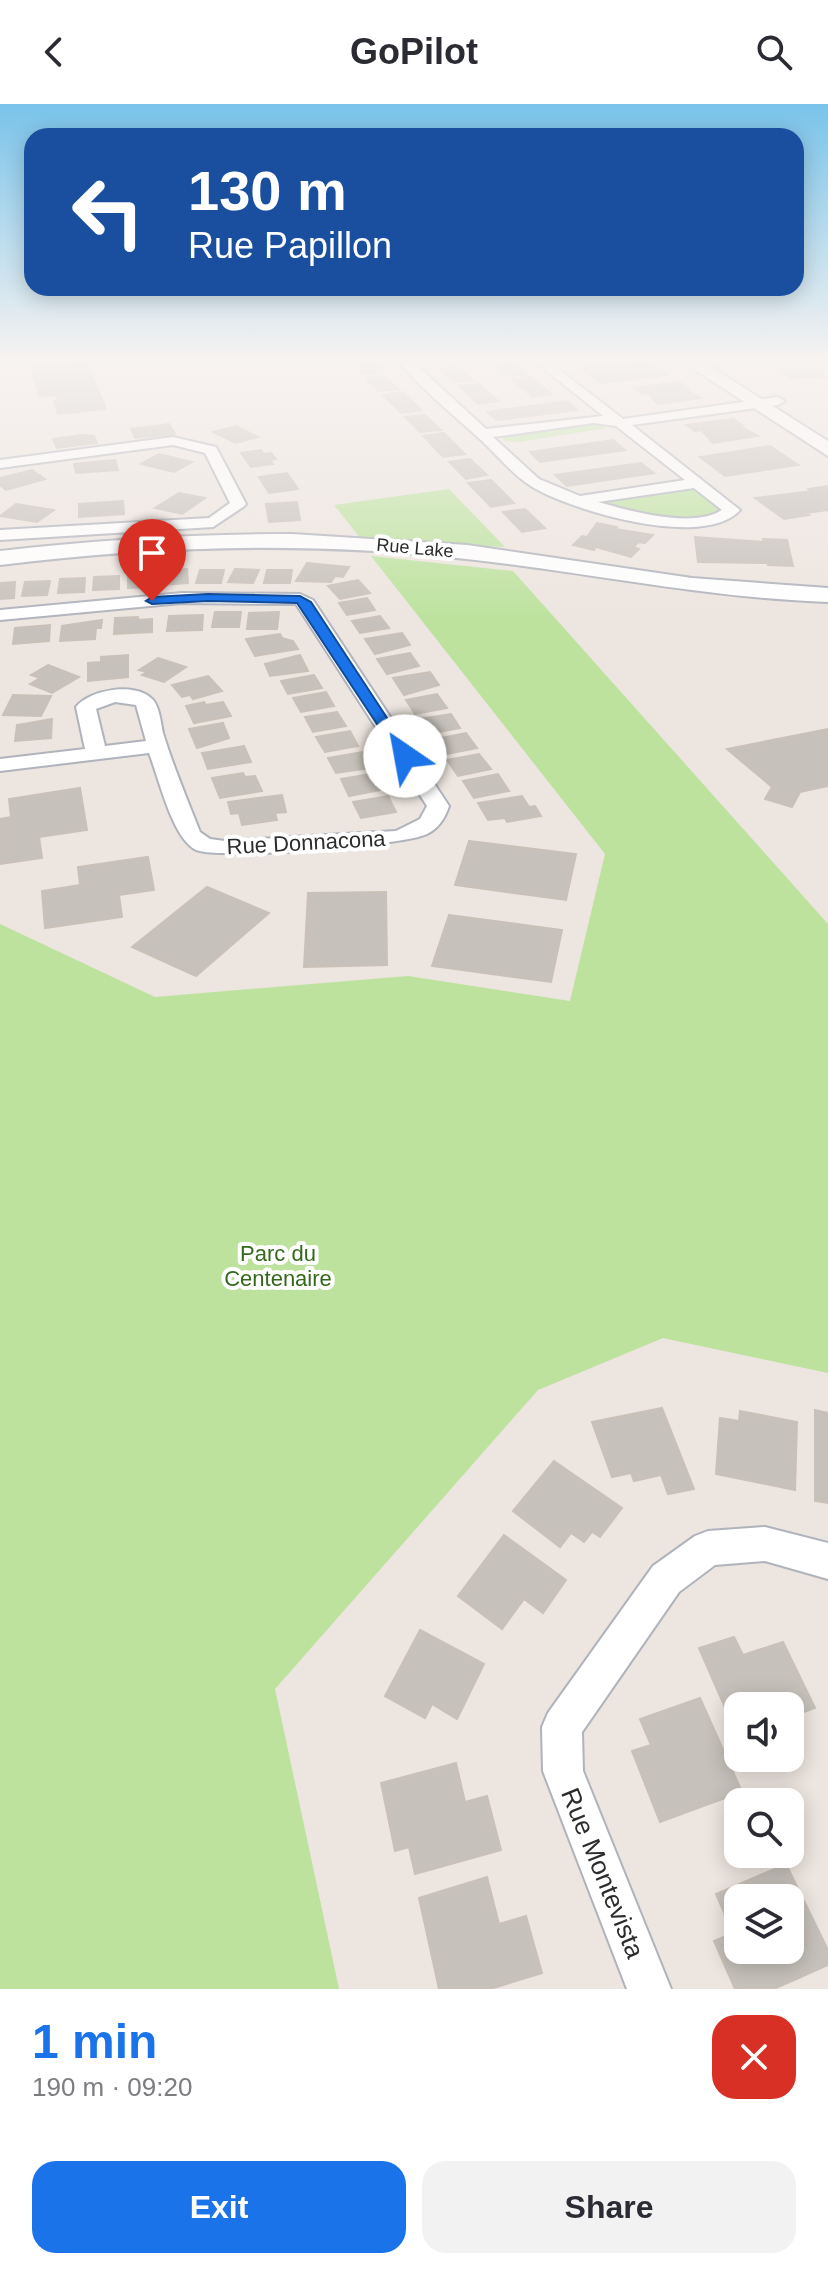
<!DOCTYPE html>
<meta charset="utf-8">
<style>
:root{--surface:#fff;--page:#f2f2f3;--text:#2b2b33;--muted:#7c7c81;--accent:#1a73e8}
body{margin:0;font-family:Helvetica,sans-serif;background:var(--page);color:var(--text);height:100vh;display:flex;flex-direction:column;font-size:30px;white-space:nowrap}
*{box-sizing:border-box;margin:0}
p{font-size:26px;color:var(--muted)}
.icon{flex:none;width:44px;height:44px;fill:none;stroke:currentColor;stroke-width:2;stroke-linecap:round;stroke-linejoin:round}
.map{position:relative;height:1885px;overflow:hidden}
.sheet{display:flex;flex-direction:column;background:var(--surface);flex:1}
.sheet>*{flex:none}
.banner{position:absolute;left:24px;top:24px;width:780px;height:168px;border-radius:24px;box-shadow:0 4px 20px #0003;background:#1a4fa0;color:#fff;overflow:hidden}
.buttons{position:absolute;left:724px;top:1588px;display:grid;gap:16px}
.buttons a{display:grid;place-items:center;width:80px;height:80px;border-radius:16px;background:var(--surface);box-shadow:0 4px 20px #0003;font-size:40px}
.pin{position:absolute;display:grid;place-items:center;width:68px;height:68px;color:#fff;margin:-82px -34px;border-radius:50% 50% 50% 0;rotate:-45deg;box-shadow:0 0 8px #0007}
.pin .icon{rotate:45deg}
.me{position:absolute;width:88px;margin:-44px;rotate:327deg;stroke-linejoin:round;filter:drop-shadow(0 0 6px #0008)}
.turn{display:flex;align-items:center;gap:28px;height:168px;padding:0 32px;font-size:36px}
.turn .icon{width:104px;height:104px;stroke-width:2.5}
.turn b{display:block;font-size:56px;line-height:68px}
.round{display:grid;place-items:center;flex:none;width:84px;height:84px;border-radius:24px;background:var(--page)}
.overview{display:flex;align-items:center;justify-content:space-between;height:136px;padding:0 32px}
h1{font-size:48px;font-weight:700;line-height:60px;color:var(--accent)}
.primary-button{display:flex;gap:16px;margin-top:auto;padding:16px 32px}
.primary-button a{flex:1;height:92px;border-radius:24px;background:var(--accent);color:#fff;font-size:32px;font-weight:700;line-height:92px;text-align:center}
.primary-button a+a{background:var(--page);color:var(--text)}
header{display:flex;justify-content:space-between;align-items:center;height:104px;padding:0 32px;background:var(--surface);font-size:36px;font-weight:700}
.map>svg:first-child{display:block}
.green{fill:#bce29d}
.building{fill:#c6c1ba;stroke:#c9c1b8;stroke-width:2;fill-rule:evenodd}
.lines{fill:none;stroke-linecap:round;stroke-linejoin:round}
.street-casing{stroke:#afb3bc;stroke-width:4}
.secondary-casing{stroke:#afb3bc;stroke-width:4}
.street{fill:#fff;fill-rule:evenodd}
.secondary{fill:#fff;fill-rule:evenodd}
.route{fill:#1a73e8;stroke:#114b97;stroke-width:2}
.labels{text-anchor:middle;stroke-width:8;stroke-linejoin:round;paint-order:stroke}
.far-street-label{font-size:18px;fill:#2c2c2c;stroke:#fff}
.street-label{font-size:22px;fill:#2c2c2c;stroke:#fff}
.park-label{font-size:22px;fill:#34691c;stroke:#fff}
.near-street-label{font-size:26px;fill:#2c2c2c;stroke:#fff}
</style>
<header><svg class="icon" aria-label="back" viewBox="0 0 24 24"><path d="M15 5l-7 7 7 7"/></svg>GoPilot<svg class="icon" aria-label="search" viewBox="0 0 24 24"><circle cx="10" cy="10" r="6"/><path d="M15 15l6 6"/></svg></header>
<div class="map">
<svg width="828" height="1885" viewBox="0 0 828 1885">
<rect width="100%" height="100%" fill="#ede5df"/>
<!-- green -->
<g class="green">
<polygon points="593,318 607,324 519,338 506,337 500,333"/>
<path d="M693 383 723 404 719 411C694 415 621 416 605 397Z"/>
<polygon points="449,385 505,443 361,435 334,401"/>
<polygon points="371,452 513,467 828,820 828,1269 663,1234 538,1286 275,1585 339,1885 0,1885 0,820 155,893 408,872 570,897 605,750"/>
</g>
<!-- building -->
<g class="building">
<polygon points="350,256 371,256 383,268 363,270"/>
<polygon points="645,256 666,271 601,279 581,265"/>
<polygon points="86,257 106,305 58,310 54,297 58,296 57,291 40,293 30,262"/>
<polygon points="512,257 527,270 509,272 494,259"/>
<polygon points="458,263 473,276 454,278 440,265"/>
<polygon points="814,264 828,273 790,274 780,267"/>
<polygon points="384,272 398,285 378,287 366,274"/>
<polygon points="531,273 552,290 533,293 512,276"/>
<polygon points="679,278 687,284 683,284 701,294 658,300 648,289 643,290 634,284"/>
<polygon points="479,280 498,297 478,300 459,282"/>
<polygon points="403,288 421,306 401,309 383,291"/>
<polygon points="567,297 577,306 497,316 487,308"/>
<polygon points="425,311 441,326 420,328 405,313"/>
<polygon points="733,315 742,321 738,321 758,332 713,339 701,326 695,327 686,321"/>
<polygon points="169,320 175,330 135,334 131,325"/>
<polygon points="236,322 258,333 236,339 213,328"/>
<polygon points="444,329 465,350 443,353 423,332"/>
<polygon points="81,331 94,332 97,339 57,344 53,335"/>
<polygon points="613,336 625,346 540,358 530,348"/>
<polygon points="770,342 798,361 725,372 700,353"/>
<polygon points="261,346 264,350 271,349 276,355 270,356 273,360 251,363 241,349"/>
<polygon points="159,350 192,358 174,368 141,360"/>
<polygon points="470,355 487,371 466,375 449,358"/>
<polygon points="115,356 118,366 76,369 74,360"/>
<polygon points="641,359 654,369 567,382 555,371"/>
<polygon points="32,366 45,375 6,386 0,381 0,374"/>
<polygon points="287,369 298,385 269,389 259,373"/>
<polygon points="491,376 514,399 491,403 468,379"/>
<polygon points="828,382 828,406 806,409 809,411 784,415 755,394 813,387 809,385"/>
<polygon points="179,389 205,394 182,410 155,404"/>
<polygon points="123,397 124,410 79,413 79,400"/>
<polygon points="297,398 300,416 269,418 266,400"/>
<polygon points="16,400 54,406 37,418 0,412"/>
<polygon points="525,405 545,424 522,428 503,408"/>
<polygon points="597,419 617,423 615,425 653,431 645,439 639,438 633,443 639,445 631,453 596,443 594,446 573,441 582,432 587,433"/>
<polygon points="695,433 764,438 763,435 787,436 793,462 768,461 767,459 698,458"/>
<polygon points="307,459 349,463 343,473 335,472 331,478 296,477"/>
<polygon points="177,461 178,466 187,465 188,479 163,481 162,462"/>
<polygon points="235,465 259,466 253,479 228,478"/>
<polygon points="200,466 224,466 221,479 196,479"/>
<polygon points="267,466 292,466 290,479 264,479"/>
<polygon points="154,470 154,483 128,484 128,471"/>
<polygon points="119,472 119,485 93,486 94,473"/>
<polygon points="85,474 84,488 58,489 60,475"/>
<polygon points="358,476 370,489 340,495 328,482"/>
<polygon points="50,477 47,491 22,492 25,478"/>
<polygon points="15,478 14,494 0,495 0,479"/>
<polygon points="367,494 375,506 347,511 339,499"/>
<polygon points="215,508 241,508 239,523 212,523"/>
<polygon points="279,508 277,525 247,525 249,509"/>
<polygon points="203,511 202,526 167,527 169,512"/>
<polygon points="380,512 389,524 360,529 352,517"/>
<polygon points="138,513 138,516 152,515 152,528 114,530 115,514"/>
<polygon points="102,516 101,524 96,524 95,535 60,537 62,522"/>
<polygon points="50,521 49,537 13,540 15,524"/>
<polygon points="402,529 410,541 375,550 365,535"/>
<polygon points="280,530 282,534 293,537 298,545 255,552 246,535"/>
<polygon points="410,549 419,562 387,570 377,555"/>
<polygon points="128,551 128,573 88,577 88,559 101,558 101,553"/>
<polygon points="300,551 308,567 270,572 265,560"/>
<polygon points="158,554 186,563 164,578 142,571 147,568 139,566"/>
<polygon points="48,561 79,573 52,589 30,580 40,574 31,571"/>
<polygon points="430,568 439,581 404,591 393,574"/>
<polygon points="314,571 322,584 288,590 281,577"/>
<polygon points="208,572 222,587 193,595 190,591 182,593 172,581"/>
<polygon points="326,588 334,602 301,608 293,594"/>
<polygon points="437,590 447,604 415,610 406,596"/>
<polygon points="13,591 51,592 41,612 3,611"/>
<polygon points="204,598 206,601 223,598 231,612 194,619 186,602"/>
<polygon points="337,608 346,622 313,628 305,613"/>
<polygon points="451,610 460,624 428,630 419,615"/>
<polygon points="52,615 51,634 15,637 17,621"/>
<polygon points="223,619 229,634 197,644 189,625"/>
<polygon points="828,625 828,682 800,688 792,703 765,695 772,683 727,645"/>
<polygon points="350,627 358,642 325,648 316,633"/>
<polygon points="466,629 477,644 442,651 431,636"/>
<polygon points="244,642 251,658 208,665 202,649"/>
<polygon points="362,648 370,664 336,669 328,654"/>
<polygon points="479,650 491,665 458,672 447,656"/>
<polygon points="243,669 245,673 255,672 262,687 220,694 212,674"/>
<polygon points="376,669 385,685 349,692 341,675"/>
<polygon points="498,670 509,687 474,694 463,677"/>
<polygon points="80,684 87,726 39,733 42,754 0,760 0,715 11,713 9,695"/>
<polygon points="282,691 286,708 275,709 277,716 242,721 239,709 231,710 228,698"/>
<polygon points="388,692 396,708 361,714 353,698"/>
<polygon points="522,692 529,703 535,702 541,712 507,718 505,714 488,716 478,699"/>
<polygon points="469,737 576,750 566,796 455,781"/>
<polygon points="148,753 154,786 119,791 122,813 45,824 42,787 80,781 78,763"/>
<polygon points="207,783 269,809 196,872 132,843"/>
<polygon points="386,788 387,861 304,863 308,789"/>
<polygon points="449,811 562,826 551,878 432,862"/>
<polygon points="662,1304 694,1385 668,1390 661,1371 634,1377 631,1369 612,1373 592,1318"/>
<polygon points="815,1306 828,1309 828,1399 815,1397"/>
<polygon points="740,1307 797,1318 795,1386 716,1370 720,1314 739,1317"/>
<polygon points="554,1357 622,1404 600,1433 592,1428 584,1438 571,1429 560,1443 513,1407"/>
<polygon points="504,1431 566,1476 543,1509 524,1495 502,1525 458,1492"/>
<polygon points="420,1526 484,1560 457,1615 432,1600 425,1614 385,1592"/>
<polygon points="734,1533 743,1551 783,1538 815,1604 790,1613 790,1602 738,1602 737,1631 699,1544"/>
<polygon points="700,1594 742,1688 660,1718 632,1647 651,1641 640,1615"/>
<polygon points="456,1659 465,1698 487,1692 501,1746 415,1770 409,1743 395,1747 381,1679"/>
<path d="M786 1760 828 1846V1861L774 1885H735L714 1837 733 1829 716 1790ZM738 1794H790V1846H738Z"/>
<polygon points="487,1773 499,1820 526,1812 542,1869 490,1885 439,1885 419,1794"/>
</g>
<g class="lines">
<defs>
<g id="street">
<path d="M397 256H411L486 325 603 312 533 256H547L623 315 778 293 785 297 778 301 632 321 740 406C704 446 571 407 531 382 513 371 497 351 481 336 453 311 422 285 397 256ZM594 319 616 322 685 376 580 392 539 375 493 333ZM694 384 722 406C693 425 630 407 598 398Z"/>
<polygon points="173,333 216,343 246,400 243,403 213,423 0,436 0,426 209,414 230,399 205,349 173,341 0,364 0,356"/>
<path d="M182 489 300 490 313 496 449 702C445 714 439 724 427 730 402 742 220 756 196 746 172 734 159 674 149 649L0 667V655L85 645 76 603C90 586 133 578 151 594 159 600 161 619 163 629 173 662 187 695 200 728L210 735 225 737 396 727 420 715 427 702 296 500 182 499 0 516V506ZM115 598 136 601 146 637 105 642 96 605Z"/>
<polygon points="765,1423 828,1439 828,1475 765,1457 715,1461 679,1488 582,1628 583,1667 671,1885 627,1885 543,1667 542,1623 548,1609 653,1462 695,1432 708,1427"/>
</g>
<g id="secondary">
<polygon points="680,256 700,256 828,337 828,352"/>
<path d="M292 430 467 441 692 474 828 484V498C706 494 588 468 466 455 311 437 155 442 0 461V447C97 436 194 430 292 430Z"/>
</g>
</defs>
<!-- street casing -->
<use href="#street" class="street-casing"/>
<!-- secondary casing -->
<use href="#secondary" class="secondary-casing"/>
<!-- street -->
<use href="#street" class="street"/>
<!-- secondary -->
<use href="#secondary" class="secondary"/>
</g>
<!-- sky -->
<linearGradient id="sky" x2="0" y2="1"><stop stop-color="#79c3ea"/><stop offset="0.49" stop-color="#f7f3f1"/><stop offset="1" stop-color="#f7f3f1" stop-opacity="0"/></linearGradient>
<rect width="828" height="520" fill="url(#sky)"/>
<!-- route -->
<polygon class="route" points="208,490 300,492 311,498 412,652 410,655 400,655 297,499 208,497 152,500 146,497 152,493"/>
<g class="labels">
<!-- far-street labels -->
<g class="far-street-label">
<text transform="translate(415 444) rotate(5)" y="6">Rue Lake</text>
</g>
<!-- street labels -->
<g class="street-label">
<text transform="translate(306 738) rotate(-3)" y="8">Rue Donnacona</text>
</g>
<!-- park labels -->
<g class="park-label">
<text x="278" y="1157">Parc du<tspan x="278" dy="25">Centenaire</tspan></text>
</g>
<!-- near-street labels -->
<g class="near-street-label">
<text transform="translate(603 1769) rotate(68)" y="9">Rue Montevista</text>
</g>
</g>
</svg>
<div class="buttons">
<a><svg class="icon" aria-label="sound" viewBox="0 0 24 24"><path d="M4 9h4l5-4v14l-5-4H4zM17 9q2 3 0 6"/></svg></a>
<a><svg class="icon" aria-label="search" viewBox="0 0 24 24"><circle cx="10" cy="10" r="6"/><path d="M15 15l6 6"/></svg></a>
<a><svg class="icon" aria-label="layers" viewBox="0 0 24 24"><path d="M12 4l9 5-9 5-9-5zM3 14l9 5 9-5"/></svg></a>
</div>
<div class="pin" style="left:152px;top:497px;background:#d93025"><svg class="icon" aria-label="arrive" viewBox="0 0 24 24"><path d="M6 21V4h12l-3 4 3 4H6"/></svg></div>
<svg class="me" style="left:405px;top:652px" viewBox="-20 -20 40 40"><circle r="19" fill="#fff"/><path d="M0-13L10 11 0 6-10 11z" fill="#1a73e8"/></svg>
<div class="banner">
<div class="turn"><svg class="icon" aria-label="left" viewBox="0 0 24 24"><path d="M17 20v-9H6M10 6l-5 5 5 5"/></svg><div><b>130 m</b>Rue Papillon</div></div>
</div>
</div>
<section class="sheet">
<div class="overview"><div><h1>1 min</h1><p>190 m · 09:20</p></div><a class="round" style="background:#d93025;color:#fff"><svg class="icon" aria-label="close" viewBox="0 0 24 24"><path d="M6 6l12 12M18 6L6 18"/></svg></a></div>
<div class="primary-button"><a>Exit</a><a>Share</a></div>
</section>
